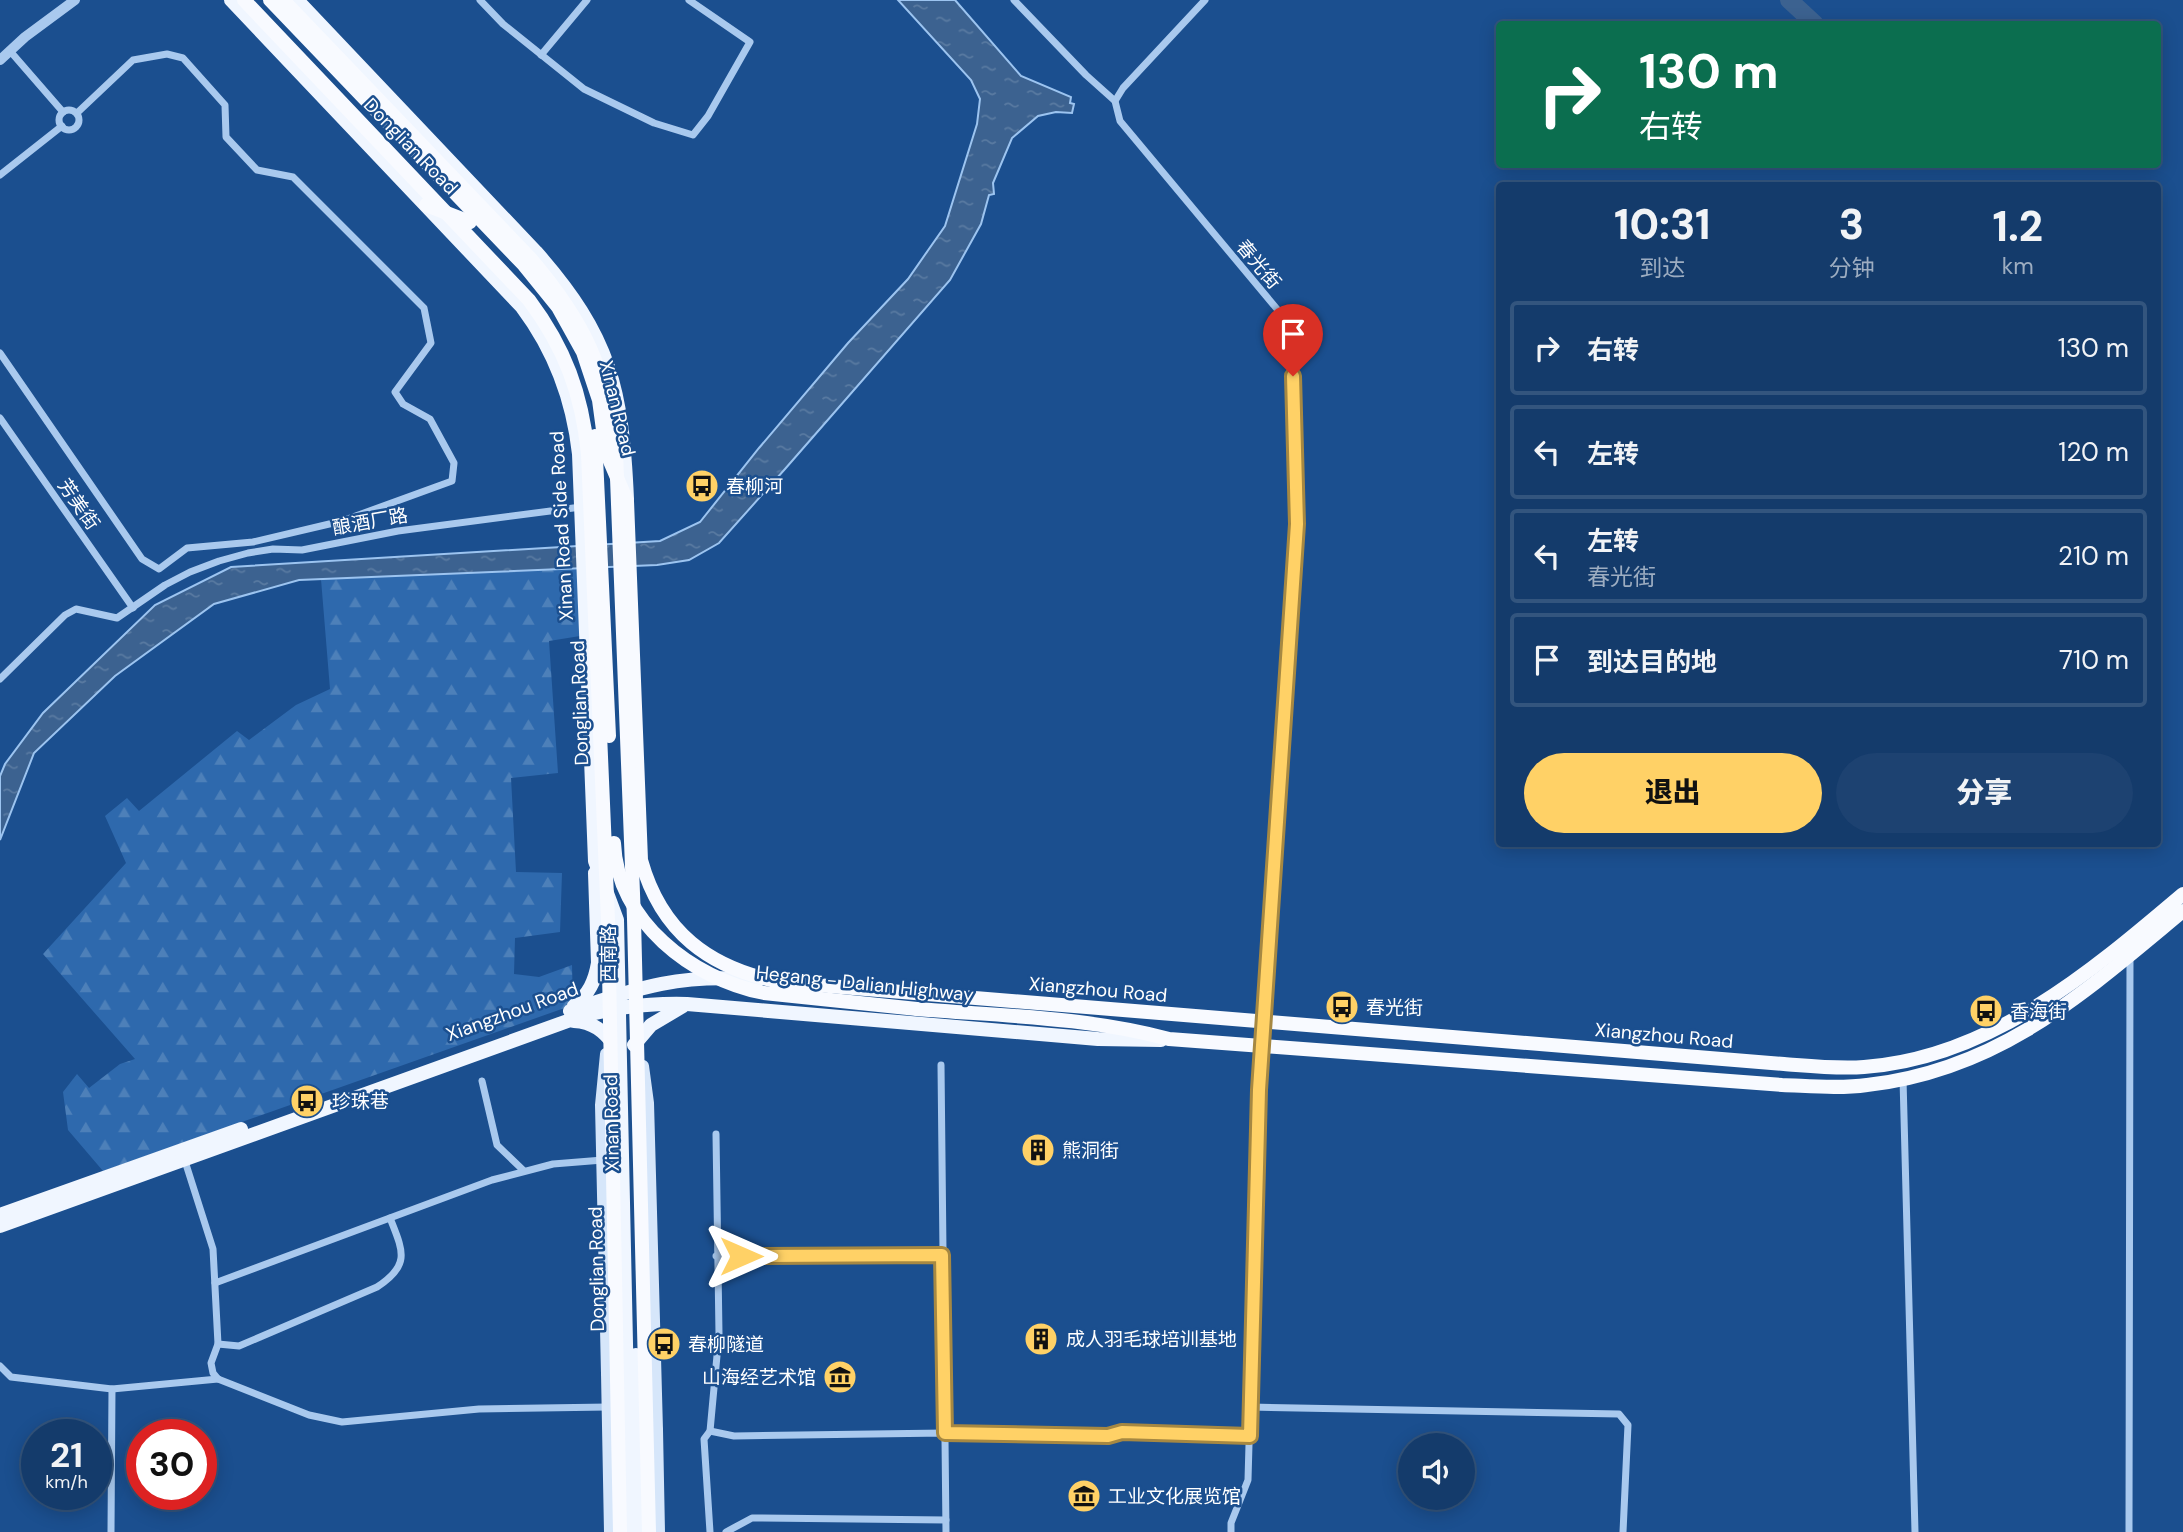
<!DOCTYPE html>
<html lang="zh">
<meta charset="utf-8">
<style>
:root{--surface:#143b6b;--page:#1d4271;--text:#f1f3f6;--muted:#9dadc1;--line:#33557e;--accent:#ffd166}
body{margin:0;font-family:"DM Sans","Noto Sans SC",sans-serif;background:var(--page);color:var(--text);height:100vh;display:flex;flex-direction:column;font-size:26px;white-space:nowrap}
*{box-sizing:border-box;margin:0}
p{font-size:23px;color:var(--muted)}
.icon{flex:none;width:38px;height:38px;fill:none;stroke:currentColor;stroke-width:2;stroke-linecap:round;stroke-linejoin:round}
.map{position:relative;flex:1;overflow:hidden}
.side{position:absolute;left:1496px;top:182px;width:665px;height:665px;display:flex;flex-direction:column;background:var(--surface);border-radius:7px;box-shadow:0 4px 18px #0003,0 0 0 2px var(--line)}
.side>*{flex:none}
.top-card{position:absolute;left:1496px;top:21px;width:665px;height:147px;border-radius:7px;box-shadow:0 4px 18px #0003,0 0 0 2px var(--line);background:#0b6e4f;color:#fff;overflow:hidden}
.controls{position:absolute;left:1398px;top:1433px;display:grid;gap:14px}
.controls a{display:grid;place-items:center;width:77px;height:77px;border-radius:50%;background:var(--surface);box-shadow:0 4px 18px #0003,0 0 0 2px var(--line);font-size:35px}
.speed{position:absolute;left:21px;top:1419px;display:flex;gap:14px;font-size:35px;font-weight:700;text-align:center}
.speed>*{display:grid;place-content:center;width:91px;height:91px;border-radius:50%;background:var(--surface);box-shadow:0 4px 18px #0003,0 0 0 2px var(--line);line-height:1}
.speed small{font-size:18px;font-weight:400}
.speed .limit{border:10px solid #d22;background:#fff;color:#111}
.pin{position:absolute;display:grid;place-items:center;width:60px;height:60px;color:#fff;margin:-72px -30px;border-radius:50% 50% 50% 0;rotate:-45deg;box-shadow:0 0 7px #0007}
.pin .icon{rotate:45deg}
.me{position:absolute;width:77px;margin:-38px;rotate:90deg;stroke-linejoin:round;filter:drop-shadow(0 0 5px #0008)}
.turn{display:flex;align-items:center;gap:24px;height:147px;padding:0 28px;font-size:32px}
.turn .icon{width:91px;height:91px;stroke-width:2.5}
.turn b{display:block;font-size:49px;line-height:60px}
.eta{display:flex;justify-content:space-evenly;align-items:center;height:119px;text-align:center}
.eta b{font-size:42px;font-weight:800;line-height:49px}
.primary-button{display:flex;gap:14px;margin-top:auto;padding:14px 28px}
.primary-button a{flex:1;height:80px;border-radius:42px;background:var(--accent);color:#111;font-size:28px;font-weight:800;line-height:80px;text-align:center}
.primary-button a+a{background:var(--page);color:var(--text)}
ul{padding:0;list-style:none}
li{display:flex;align-items:center;gap:21px;height:94px;margin:0 14px 10px;padding:0 14px;border:4px solid var(--line);border-radius:7px}
li div{flex:1}
li b{display:block;font-size:26px}
li em{font-style:normal}
.map>svg:first-child{display:block}
.forest{fill:url(#forest-firs)}
.water{fill:url(#water-ripples);stroke:#9cc4f0;stroke-width:2}
.lines{fill:none;stroke-linecap:round;stroke-linejoin:round}
.river{stroke:#3c6290;stroke-width:18}
.minor{stroke:#a9c9ee;stroke-width:7}
.tertiary{stroke:#a9c9ee;stroke-width:10}
.secondary{stroke:#d6e6fa;stroke-width:12}
.primary{stroke:#f0f6ff;stroke-width:14}
.trunk{stroke:#f8faff;stroke-width:14}
.secondary-bridge{stroke:#d6e6fa;stroke-width:12}
.trunk-bridge{stroke:#f8faff;stroke-width:14}
.route-casing{stroke:#a68842;stroke-width:18}
.route{stroke:#ffd166;stroke-width:12}
.labels{text-anchor:middle;stroke-width:5;stroke-linejoin:round;paint-order:stroke}
.street-label{font-size:19px;fill:#fff;stroke:#1b4f8f}
.poi-label{font-size:19px;fill:#fff;stroke:#1b4f8f;text-anchor:start}
</style>
<div class="map">
<svg width="2183" height="1532" viewBox="0 0 2183 1532">
<defs>
<pattern id="forest-firs" width="22" height="20" patternUnits="userSpaceOnUse" patternTransform="scale(1.75)"><rect width="22" height="20" fill="#2e69ad"/><path d="M5 1l3.5 6h-7zM16 11l3.5 6h-7z" fill="#4d80b9"/></pattern>
<pattern id="water-ripples" width="26" height="14" patternUnits="userSpaceOnUse" patternTransform="scale(1.75)"><rect width="26" height="14" fill="#3c6290"/><path d="M2 4q2-2 4 0t4 0M15 11q2-2 4 0t4 0" fill="none" stroke="#597aa1"/></pattern>
</defs>
<rect width="100%" height="100%" fill="#1b4f8f"/>
<!-- forest -->
<polygon class="forest" points="580,568 580,636 549,641 558,773 511,778 516,872 562,873 560,932 515,938 514,974 539,977 572,965 573,1005 103,1171 68,1130 63,1092 77,1074 89,1088 120,1064 135,1059 43,954 126,863 105,816 127,798 139,811 237,731 249,740 296,705 330,689 321,579"/>
<!-- water -->
<polygon class="water" points="898,0 955,0 1021,76 1071,97 1070,103 1074,104 1072,113 1056,112 1038,116 1012,138 993,183 994,194 989,195 981,224 950,280 785,469 719,543 689,560 657,565 299,580 214,604 115,676 34,753 0,840 0,776 5,764 43,713 155,605 231,567 660,541 700,522 759,448 848,343 908,279 945,226 977,124 980,99 971,80"/>
<g class="lines">
<!-- river -->
<polyline class="river" points="1789,0 1815,24"/>
<!-- minor -->
<g class="minor">
<polyline points="480,0 503,24 584,89 654,123 693,135 708,116 750,42 689,0"/>
<polyline points="1014,0 1086,75 1115,101"/>
<polyline points="1205,0 1123,88 1115,101 1120,121 1292,327 1297,524 1259,1090 1248,1480 1231,1523 1231,1532"/>
<polyline points="10,51 63,112"/>
<polyline points="541,55 587,0"/>
<circle cx="69" cy="120" r="10"/>
<polyline points="0,175 62,126"/>
<polyline points="0,353 142,559 159,569 187,548 253,542 342,521 452,481 454,463 430,419 403,404 395,392 431,343 424,308 293,177 257,170 226,137 225,105 183,58 167,54 133,60 77,113"/>
<polyline points="0,418 133,608"/>
<polyline points="0,679 65,615 76,609 117,618 165,585 190,572 219,561 248,553 273,549 302,550 398,531 581,507"/>
<polyline points="941,1065 946,1532"/>
<polyline points="1903,1079 1915,1532"/>
<polyline points="482,1081 497,1145 523,1170"/>
<polyline points="184,1158 213,1249 218,1344 211,1363 213,1373 218,1379 309,1415 342,1422 479,1409 608,1407"/>
<polyline points="716,1256 942,1255"/>
<polyline points="215,1283 492,1180 553,1164 603,1160"/>
<path d="M218 1344 239 1346 377 1287C411 1265 403 1251 390 1218"/>
<polyline points="0,1366 11,1377 112,1389 218,1379"/>
<polyline points="1250,1407 1619,1414 1628,1425 1623,1532"/>
<polyline points="710,1431 734,1436 945,1433 1108,1436 1122,1432 1249,1436"/>
<polyline points="111,1532 112,1389"/>
<polyline points="710,1532 704,1439 710,1431 719,1334 716,1134"/>
<polyline points="726,1532 752,1518 946,1520"/>
<polyline points="2129,1532 2130,956"/>
</g>
<!-- tertiary -->
<polyline class="tertiary" points="0,60 25,37 75,0"/>
<!-- secondary -->
<g class="secondary">
<polyline points="607,1373 610,1532"/>
<polyline points="657,1430 659,1532"/>
</g>
<!-- primary -->
<g class="primary">
<path d="M231 0 522 307C555 351 573 399 579 454L595 861 617 920 630 1532"/>
<path d="M297 0 536 252C611 337 622 389 627 499"/>
<path d="M574 1006C589 994 595 981 598 963L595 873"/>
<path d="M570 1011C639 987 683 973 758 980"/>
<path d="M574 1021C593 1022 604 1031 615 1046"/>
<polyline points="634,1045 651,1025 683,1006"/>
<polyline points="0,1215 241,1129"/>
<path d="M0 1226 576 1018C613 1007 649 1003 687 1004L1098 1039 1161 1040"/>
<polyline points="636,1355 640,1532"/>
</g>
<!-- trunk -->
<g class="trunk">
<path d="M270 0 524 265 558 307 583 352 599 400 606 452 627 501 641 860C661 932 709 968 780 982L1784 1064C1810 1066 1837 1069 1864 1067 1990 1058 2091 972 2183 894"/>
<polyline points="426,205 470,222"/>
<polyline points="595,436 609,736"/>
<path d="M917 1009C1001 1016 1088 1017 1169 1039L1782 1085C1810 1086 1839 1089 1867 1085 2000 1070 2084 993 2183 911"/>
</g>
<!-- secondary-bridge -->
<g class="secondary-bridge">
<polyline points="606,1054 601,1105 607,1373"/>
<polyline points="643,1066 648,1103 657,1430"/>
</g>
<!-- trunk-bridge -->
<g class="trunk-bridge">
<path d="M244 0 529 300C565 348 582 394 588 454L608 920 620 1532"/>
<path d="M283 0 530 258C584 321 607 369 616 452L634 919 649 1532"/>
<path d="M614 843C617 921 692 979 764 993L917 1009"/>
</g>
</g>
<g class="lines">
<defs>
<polyline id="route" points="741,1256 942,1255 945,1433 1108,1436 1122,1432 1250,1436 1259,1090 1297,524 1293,376"/>
</defs>
<!-- route casing -->
<use href="#route" class="route-casing"/>
<!-- route -->
<use href="#route" class="route"/>
</g>
<!-- icons -->
<defs>
<symbol id="bus-disc" viewBox="-11 -11 22 22"><circle r="9.5" fill="#ffd166" stroke="#1b4f8f"/><path d="M-5-6H5V4H4V6H2V4H-2V6H-4V4H-5ZM-3.5-4V0h7V-4ZM-3.5 1.2v1.5H-2V1.2ZM2 1.2v1.5H3.5V1.2Z" fill="#111"/></symbol>
<symbol id="building-disc" viewBox="-11 -11 22 22"><circle r="9.5" fill="#ffd166" stroke="#1b4f8f"/><path d="M-4-6H4V6H1V3H-1V6H-4ZM-2.5-4.3h1.7v1.8h-1.7ZM.8-4.3h1.7v1.8H.8ZM-2.5-1h1.7V.8h-1.7ZM.8-1h1.7V.8H.8Z" fill="#111"/></symbol>
<symbol id="museum-disc" viewBox="-11 -11 22 22"><circle r="9.5" fill="#ffd166" stroke="#1b4f8f"/><path d="M0-6L6-3V-2H-6V-3ZM-5-1h2V3h-2ZM-1-1h2V3h-2ZM3-1h2V3H3ZM-6 4H6V6H-6Z" fill="#111"/></symbol>
</defs>
<g fill-rule="evenodd">
<use href="#bus-disc" x="683" y="467" width="38" height="38"/>
<use href="#bus-disc" x="1323" y="988" width="38" height="38"/>
<use href="#bus-disc" x="1967" y="992" width="38" height="38"/>
<use href="#bus-disc" x="288" y="1082" width="38" height="38"/>
<use href="#building-disc" x="1019" y="1131" width="38" height="38"/>
<use href="#building-disc" x="1022" y="1320" width="38" height="38"/>
<use href="#bus-disc" x="645" y="1325" width="38" height="38"/>
<use href="#museum-disc" x="821" y="1358" width="38" height="38"/>
<use href="#museum-disc" x="1065" y="1477" width="38" height="38"/>
</g>
<g class="labels">
<!-- street labels -->
<g class="street-label">
<text transform="translate(411 146) rotate(46)" y="7">Donglian Road</text>
<text transform="translate(1259 264) rotate(50)" y="7">春光街</text>
<text transform="translate(618 408) rotate(76)" y="7">Xinan Road</text>
<text transform="translate(79 504) rotate(55)" y="7">芳美街</text>
<text transform="translate(370 521) rotate(-10)" y="7">酿酒厂路</text>
<text transform="translate(561 526) rotate(-93)" y="7">Xinan Road Side Road</text>
<text transform="translate(579 703) rotate(-92)" y="7">Donglian Road</text>
<text transform="translate(608 954) rotate(-90)" y="7">西南路</text>
<text transform="translate(865 983) rotate(6)" y="7">Hegang - Dalian Highway</text>
<text transform="translate(1098 989) rotate(5)" y="7">Xiangzhou Road</text>
<text transform="translate(512 1011) rotate(-20)" y="7">Xiangzhou Road</text>
<text transform="translate(1664 1035) rotate(5)" y="7">Xiangzhou Road</text>
<text transform="translate(611 1123) rotate(-91)" y="7">Xinan Road</text>
<text transform="translate(596 1269) rotate(-91)" y="7">Donglian Road</text>
</g>
<!-- poi labels -->
<g class="poi-label">
<text x="726" y="493">春柳河</text>
<text x="1366" y="1014">春光街</text>
<text x="2010" y="1018">香海街</text>
<text x="332" y="1108">珍珠巷</text>
<text x="1062" y="1157">熊洞街</text>
<text x="1066" y="1346">成人羽毛球培训基地</text>
<text x="688" y="1351">春柳隧道</text>
<text x="816" y="1384" text-anchor="end">山海经艺术馆</text>
<text x="1108" y="1503">工业文化展览馆</text>
</g>
</g>
</svg>
<div class="controls">
<a><svg class="icon" aria-label="sound" viewBox="0 0 24 24"><path d="M4 9h4l5-4v14l-5-4H4zM17 9q2 3 0 6"/></svg></a>
</div>
<div class="speed"><div>21<small>km/h</small></div><div class="limit">30</div></div>
<div class="pin" style="left:1293px;top:376px;background:#d93025"><svg class="icon" aria-label="arrive" viewBox="0 0 24 24"><path d="M6 21V4h12l-3 4 3 4H6"/></svg></div>
<svg class="me" style="left:741px;top:1256px" viewBox="-20 -20 40 40"><path d="M0-17L14 15 0 8-14 15z" fill="#ffd166" stroke="#fff" stroke-width="4"/></svg>
<div class="top-card">
<div class="turn"><svg class="icon" aria-label="right" viewBox="0 0 24 24"><path d="M7 20v-9h11M14 6l5 5-5 5"/></svg><div><b>130 m</b>右转</div></div>
</div>
<section class="side">
<div class="eta">
<div><b>10:31</b><p>到达</p></div>
<div><b>3</b><p>分钟</p></div>
<div><b>1.2</b><p>km</p></div>
</div>
<ul>
<li><svg class="icon" aria-label="right" viewBox="0 0 24 24"><path d="M7 20v-9h11M14 6l5 5-5 5"/></svg><div><b>右转</b></div><em>130 m</em></li>
<li><svg class="icon" aria-label="left" viewBox="0 0 24 24"><path d="M17 20v-9H6M10 6l-5 5 5 5"/></svg><div><b>左转</b></div><em>120 m</em></li>
<li><svg class="icon" aria-label="left" viewBox="0 0 24 24"><path d="M17 20v-9H6M10 6l-5 5 5 5"/></svg><div><b>左转</b><p>春光街</p></div><em>210 m</em></li>
<li><svg class="icon" aria-label="arrive" viewBox="0 0 24 24"><path d="M6 21V4h12l-3 4 3 4H6"/></svg><div><b>到达目的地</b></div><em>710 m</em></li>
</ul>
<div class="primary-button"><a>退出</a><a>分享</a></div>
</section>
</div>
